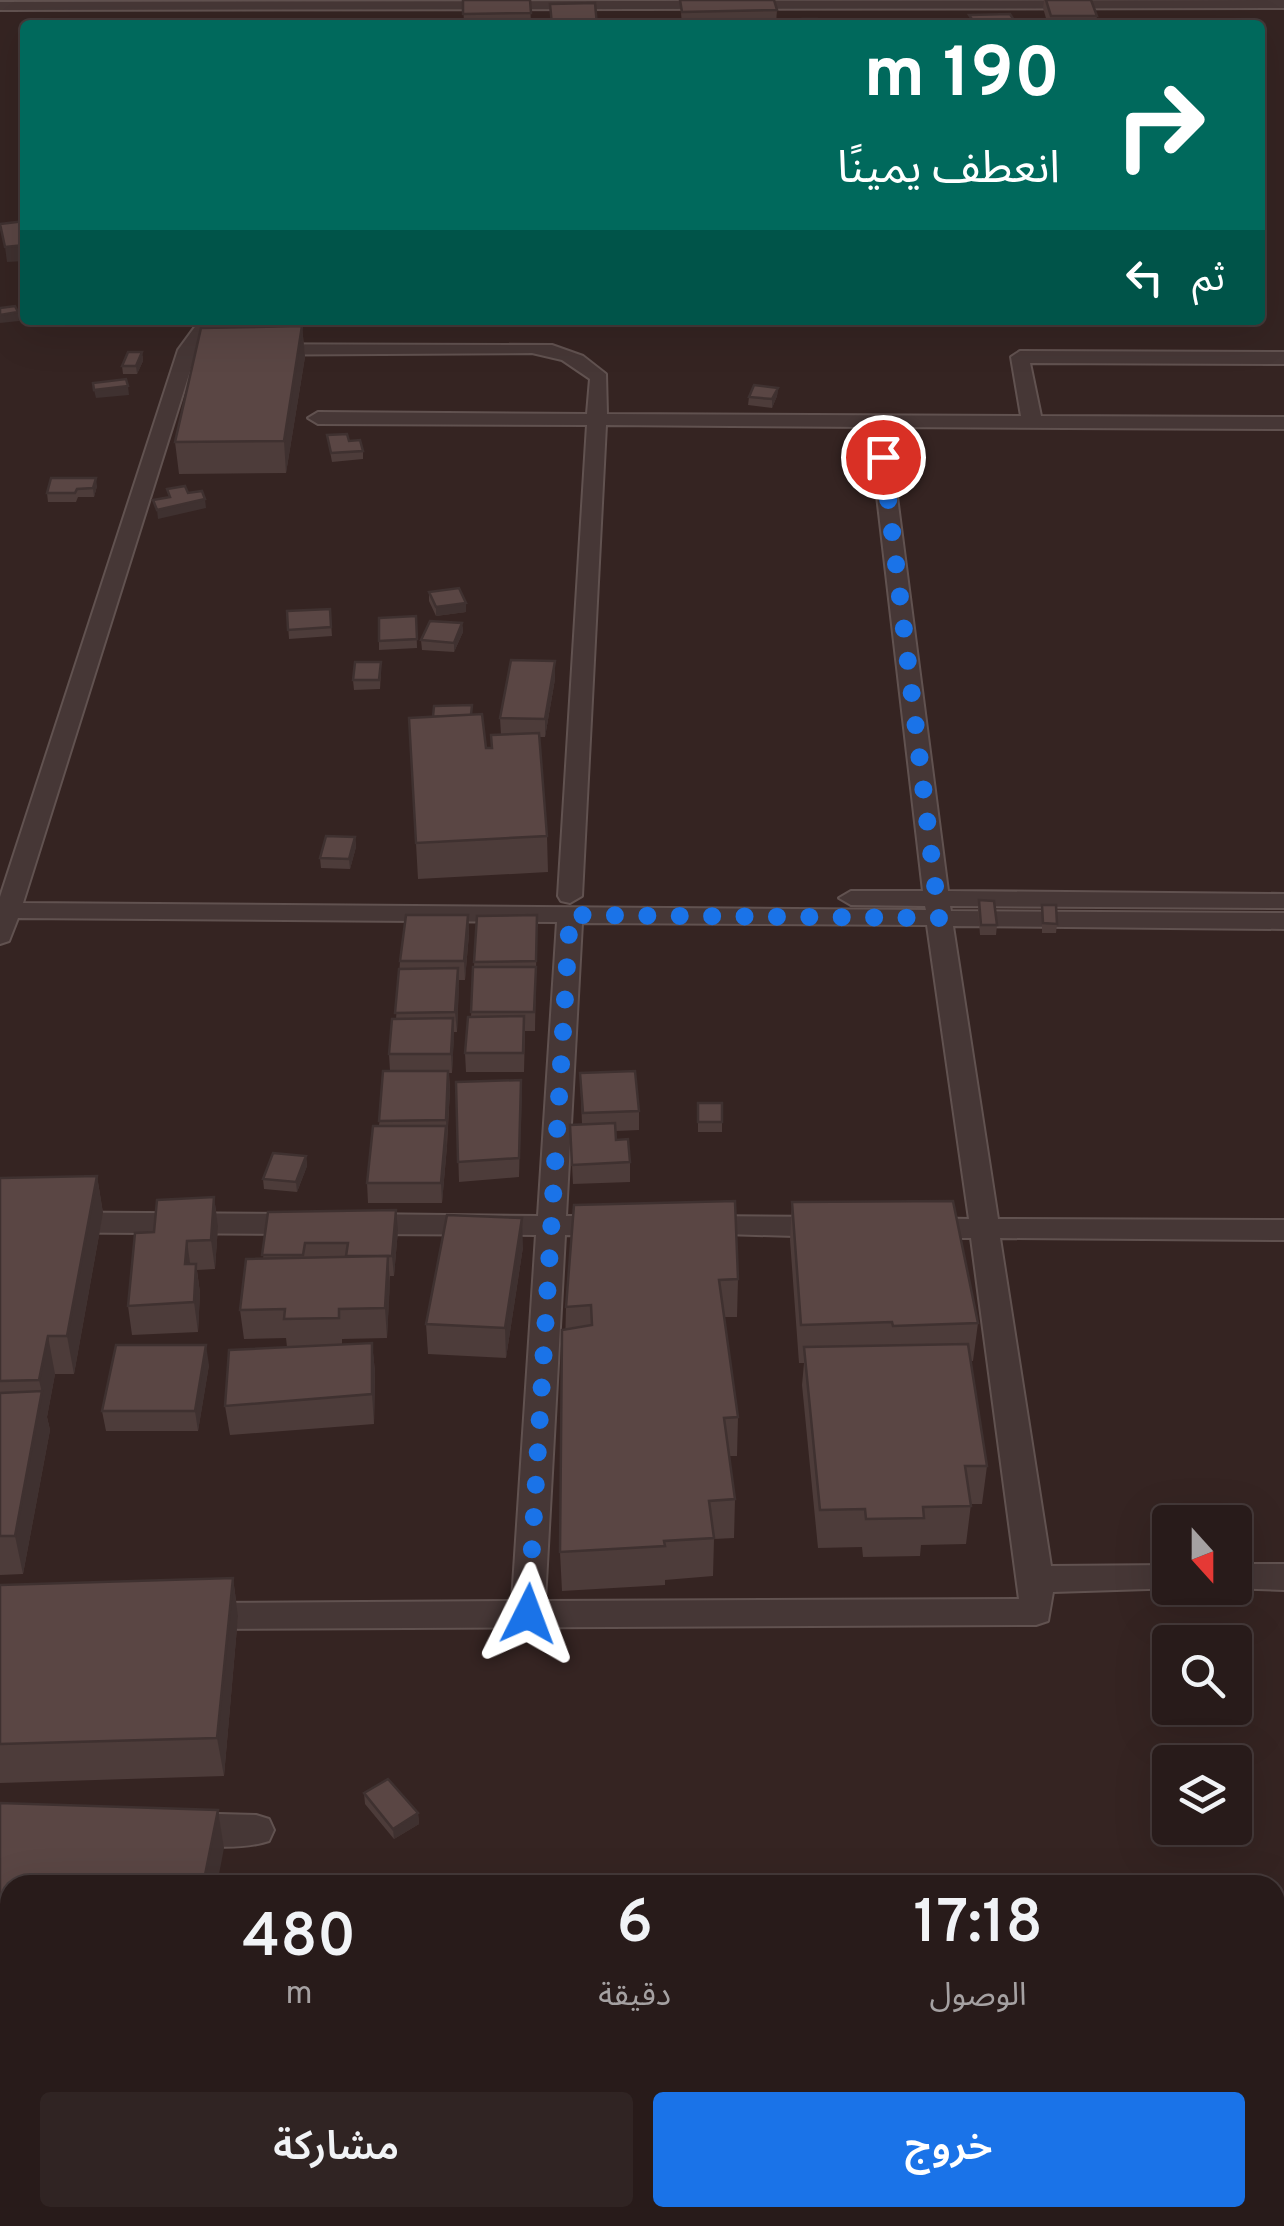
<!DOCTYPE html>
<html lang="ar">
<meta charset="utf-8">
<style>
:root{--surface:#281b1a;--page:#302423;--text:#f1f3f6;--muted:#a5a1a2;--line:#443939;--accent:#1a73e8}
body{margin:0;font-family:Overpass,"Noto Sans Arabic",sans-serif;background:var(--page);color:var(--text);direction:rtl;height:100vh;display:flex;flex-direction:column;font-size:38px;white-space:nowrap}
*{box-sizing:border-box;margin:0}
p{font-size:32px;color:var(--muted)}
.icon{flex:none;width:55px;height:55px;fill:none;stroke:currentColor;stroke-width:2;stroke-linecap:round;stroke-linejoin:round}
.map{position:relative;flex:1;overflow:hidden;direction:ltr}
.details{position:absolute;left:0px;top:1875px;width:1285px;height:352px;display:flex;flex-direction:column;background:var(--surface);border-radius:30px 30px 0 0;box-shadow:0 10px 40px #0002,0 0 0 2px var(--line);direction:rtl}
.details>*{flex:none}
.hud{position:absolute;left:20px;top:20px;width:1245px;height:305px;border-radius:10px;box-shadow:0 10px 40px #0002,0 0 0 2px var(--line);direction:rtl;background:#00695c;color:#fff;overflow:hidden}
.needle{width:65px;rotate:159deg}
.fabs{position:absolute;left:1152px;top:1505px;display:grid;gap:20px}
.fabs a{display:grid;place-items:center;width:100px;height:100px;border-radius:10px;background:var(--surface);box-shadow:0 10px 40px #0002,0 0 0 2px var(--line);font-size:50px}
.pin{position:absolute;display:grid;place-items:center;width:85px;height:85px;color:#fff;margin:-42px;border:5px solid #fff;border-radius:50%;box-shadow:0 2px 10px #0007}
.me{position:absolute;width:110px;margin:-55px;rotate:3deg;stroke-linejoin:round;filter:drop-shadow(0 0 8px #0008)}
.turn{display:flex;align-items:center;gap:35px;height:210px;padding:0 40px;font-size:45px}
.turn .icon{width:130px;height:130px;stroke-width:2.5}
.turn b{display:block;font-size:70px;line-height:85px}
.then{display:flex;align-items:center;height:95px;padding:0 40px;background:#0003;gap:20px;font-size:38px}
.eta{display:flex;justify-content:space-evenly;align-items:center;height:170px;text-align:center}
.eta b{font-size:60px;font-weight:600;line-height:70px}
.primary-button{display:flex;gap:20px;margin-top:auto;padding:20px 40px}
.primary-button a{flex:1;height:115px;border-radius:10px;background:var(--accent);color:#fff;font-size:40px;font-weight:600;line-height:115px;text-align:center}
.primary-button a+a{background:var(--page);color:var(--text)}
.map>svg:first-child{display:block}
.lines{fill:none;stroke-linecap:round;stroke-linejoin:round}
.street-casing{stroke:#615250;stroke-width:4}
.street{fill:#463736;fill-rule:evenodd}
.wall{fill:#4d3c3a}
.shaded-wall{fill:#3f3130}
.building{fill:#5a4644;stroke:#3f3130;stroke-width:2.5}
.route{stroke:#1a73e8;stroke-width:18;stroke-dasharray:0 32.4}
</style>
<div class="map">
<svg width="1284" height="2226" viewBox="0 0 1284 2226">
<rect width="100%" height="100%" fill="#352422"/>
<g class="lines">
<defs>
<g id="street">
<polygon points="1284,0 1284,8 0,10 0,2"/>
<path d="M200 320H218L200 344 552 345 583 356 606 374 607 414 1021 416 1011 357 1020 351 1284 352V364L1030 363 1041 416 1284 417V429L888 427 948 891 1284 894V908L950 906 951 911 1284 913V929L953 926 998 1219 1284 1220V1240L1000 1238 1051 1566 1170 1565V1588H1180L1053 1592 1048 1621 1036 1625 201 1629 189 1625 184 1616 189 1607 201 1603 512 1601 536 1235 361 1234 347 1224 361 1214 538 1216 557 922 18 918 9 941 0 944V897L178 350ZM532 353 562 360 590 379 587 414 318 412 308 418 318 424 587 425 558 896 561 901 570 903 582 896 606 425 869 427 923 891H851L839 898 851 905 925 906 926 910 23 903 195 355ZM582 923 927 925 969 1219 921 1218 907 1228 921 1238H971L1019 1599 545 1601 565 1235 608 1236 622 1226 608 1216H566Z"/>
<polygon points="0,1212 303,1214 317,1224 303,1234 0,1232"/>
<polygon points="701,1216 828,1217 842,1227 828,1237 691,1233 687,1226 691,1219"/>
<polygon points="1235,1564 1284,1564 1284,1590 1228,1588 1235,1588"/>
<path d="M182 1813 256 1815 269 1819 274 1830 269 1841C242 1850 196 1848 169 1839L164 1828 169 1817Z"/>
</g>
</defs>
<!-- street casing -->
<use href="#street" class="street-casing"/>
<!-- street -->
<use href="#street" class="street"/>
</g>
<!-- wall -->
<g class="wall">
<polygon points="463,0 530,0 531,25 464,25"/>
<polygon points="680,0 777,10 776,24 682,25"/>
<polygon points="1044,0 1091,0 1097,16 1096,25 1048,25 1043,8"/>
<polygon points="302,326 305,357 286,473 179,474 175,442"/>
<polygon points="142,352 143,361 137,374 123,374 122,366"/>
<polygon points="778,388 777,396 772,408 748,405 749,397"/>
<polygon points="327,435 349,441 363,451 363,459 332,462"/>
<polygon points="97,486 94,497 78,497 76,502 48,502 47,493"/>
<polygon points="429,592 466,603 466,612 436,616 429,601"/>
<polygon points="330,609 332,636 289,639 287,611"/>
<polygon points="416,616 417,648 379,650 379,641"/>
<polygon points="462,623 463,632 454,652 422,650 421,640"/>
<polygon points="381,671 380,689 354,690 353,680"/>
<polygon points="555,679 545,737 539,737 547,836 548,872 418,879 409,718 472,715 486,748 491,748 501,735 500,718"/>
<polygon points="355,837 356,847 350,869 321,868 320,858"/>
<polygon points="979,900 997,925 996,935 980,935 978,910"/>
<polygon points="1042,905 1057,924 1056,933 1042,933"/>
<polygon points="468,915 469,934 465,980 459,980 457,1032 454,1032 452,1073 449,1073 450,1090 447,1146 442,1203 368,1203 367,1183 390,1071 389,1054 396,1019 400,961"/>
<polygon points="537,915 535,1031 525,1031 524,1072 466,1072 465,1053 471,1017 477,916"/>
<polygon points="580,1073 639,1111 639,1130 616,1131 616,1140 630,1162 630,1182 573,1184 570,1125 582,1124"/>
<polygon points="521,1080 519,1177 459,1182 456,1082"/>
<rect x="698" y="1103" width="24" height="29"/>
<polygon points="306,1156 307,1166 297,1192 264,1189 263,1179"/>
<polygon points="97,1176 103,1213 74,1374 55,1374 47,1417 50,1430 23,1574 0,1575 0,1178"/>
<polygon points="214,1197 218,1226 215,1269 197,1270 200,1293 198,1332 132,1335 128,1306 154,1232"/>
<polygon points="792,1202 978,1323 973,1361 970,1361 987,1466 982,1504 971,1504 966,1544 921,1545 920,1556 863,1557 862,1547 818,1548 802,1385 804,1363 799,1363 790,1240"/>
<polygon points="574,1205 738,1279 737,1317 724,1317 738,1417 737,1456 729,1456 735,1499 734,1538 714,1539 713,1576 665,1580 665,1585 562,1591 560,1552 566,1307"/>
<polygon points="268,1212 398,1230 394,1276 390,1276 387,1338 342,1339 342,1344 372,1343 375,1372 374,1424 230,1435 225,1406 287,1347 286,1338 244,1339 240,1310 263,1259"/>
<polygon points="523,1247 506,1358 428,1354 426,1324"/>
<polygon points="209,1365 198,1431 106,1431 102,1411"/>
<polygon points="233,1578 238,1616 224,1776 0,1783 0,1585"/>
<polygon points="364,1793 418,1813 419,1824 394,1839 365,1804"/>
<polygon points="0,1803 218,1810 224,1848 10,1885 10,2020 0,2019"/>
</g>
<!-- shaded-wall -->
<g class="shaded-wall">
<polygon points="25,245 25,261 7,262 5,247"/>
<polygon points="18,312 19,321 0,323 0,315"/>
<polygon points="302,326 305,357 286,473 284,441"/>
<polygon points="142,352 143,361 137,374 136,366"/>
<polygon points="128,386 129,395 96,398 94,390"/>
<polygon points="778,388 777,396 772,408 772,399"/>
<polygon points="96,478 97,486 94,497 93,488"/>
<polygon points="205,499 206,508 158,519 157,510"/>
<polygon points="466,603 466,612 436,616 436,607"/>
<polygon points="462,623 463,632 454,652 454,643"/>
<polygon points="555,661 555,679 545,737 545,719"/>
<polygon points="355,837 356,847 350,869 349,859"/>
<polygon points="468,915 469,934 465,980 464,961"/>
<polygon points="458,968 459,987 457,1032 455,1012"/>
<polygon points="453,1018 454,1037 452,1073 451,1054"/>
<polygon points="448,1071 450,1090 447,1140 446,1120"/>
<polygon points="521,1080 522,1099 519,1177 519,1158"/>
<polygon points="446,1126 447,1146 442,1203 441,1183"/>
<polygon points="306,1156 307,1166 297,1192 296,1182"/>
<polygon points="97,1176 103,1213 74,1374 67,1336"/>
<polygon points="214,1197 218,1226 215,1269 211,1240"/>
<polygon points="396,1210 398,1230 394,1276 392,1256"/>
<polygon points="522,1218 523,1247 506,1358 505,1328"/>
<polygon points="187,1241 191,1270 185,1264"/>
<polygon points="388,1256 390,1285 387,1338 385,1308"/>
<polygon points="196,1264 200,1293 198,1332 194,1302"/>
<polygon points="48,1336 55,1374 47,1417 50,1430 23,1574 15,1536 42,1393 39,1380"/>
<polygon points="372,1343 375,1372 374,1424 372,1394"/>
<polygon points="206,1345 209,1365 198,1431 195,1411"/>
<polygon points="233,1578 238,1616 224,1776 217,1738"/>
<polygon points="218,1810 224,1848 217,1885 203,1885"/>
<polygon points="418,1813 419,1824 394,1839 393,1829"/>
</g>
<!-- building -->
<g class="building">
<polygon points="463,0 530,0 531,13 463,14"/>
<polygon points="680,0 774,0 777,10 682,12"/>
<polygon points="1046,0 1091,0 1097,16 1051,16"/>
<polygon points="595,3 597,25 552,25 550,4"/>
<polygon points="1010,14 1017,25 976,25 969,15"/>
<polygon points="803,19 817,19 819,25 805,25"/>
<polygon points="25,221 25,245 5,247 0,224"/>
<polygon points="15,306 18,312 0,315 0,308"/>
<polygon points="302,326 284,441 175,442 201,328"/>
<polygon points="128,352 142,352 136,366 122,366"/>
<polygon points="126,379 128,386 94,390 93,383"/>
<polygon points="754,385 778,388 772,399 749,397"/>
<polygon points="347,434 349,441 360,440 363,451 331,453 327,435"/>
<polygon points="51,478 96,478 93,488 77,489 75,493 47,493"/>
<polygon points="185,486 188,493 202,491 205,499 157,510 153,500 170,497 167,489"/>
<polygon points="459,588 466,603 436,607 429,592"/>
<polygon points="330,609 331,627 288,630 287,611"/>
<polygon points="416,616 417,639 379,641 379,618"/>
<polygon points="430,621 462,623 454,643 421,640"/>
<polygon points="511,660 555,661 545,719 500,718"/>
<polygon points="355,662 381,662 379,680 353,680"/>
<polygon points="472,705 471,715 433,717 434,706"/>
<polygon points="482,714 486,748 492,748 491,735 539,733 547,836 416,843 409,718"/>
<polygon points="326,836 355,837 349,859 320,858"/>
<polygon points="979,900 994,901 997,925 981,925"/>
<polygon points="1042,905 1056,905 1057,924 1043,923"/>
<polygon points="406,915 468,915 464,961 400,961"/>
<polygon points="537,915 536,961 474,962 477,916"/>
<polygon points="473,967 536,967 534,1012 471,1012"/>
<polygon points="458,968 455,1012 395,1013 399,969"/>
<polygon points="524,1016 523,1053 465,1053 468,1017"/>
<polygon points="453,1018 451,1054 389,1054 392,1019"/>
<polygon points="383,1071 448,1071 446,1120 379,1121"/>
<polygon points="635,1071 639,1111 583,1113 580,1073"/>
<polygon points="521,1080 519,1158 458,1162 456,1082"/>
<rect x="698" y="1103" width="24" height="19"/>
<polygon points="615,1123 616,1140 628,1139 630,1162 572,1165 570,1125"/>
<polygon points="373,1126 446,1126 441,1183 367,1183"/>
<polygon points="273,1153 306,1156 296,1182 263,1179"/>
<polygon points="97,1176 67,1336 48,1336 39,1380 0,1381 0,1178"/>
<polygon points="214,1197 211,1240 187,1241 185,1264 196,1264 194,1302 128,1306 135,1233 154,1232 157,1200"/>
<polygon points="735,1201 738,1279 719,1280 738,1417 724,1418 735,1499 709,1501 714,1538 664,1541 665,1546 560,1552 562,1330 592,1325 591,1305 566,1307 574,1205"/>
<polygon points="953,1201 978,1323 893,1326 892,1322 801,1325 792,1202"/>
<polygon points="396,1210 392,1256 346,1256 348,1243 305,1243 303,1255 262,1255 268,1212"/>
<polygon points="447,1215 522,1218 505,1328 426,1324"/>
<polygon points="388,1256 385,1308 339,1309 339,1318 284,1319 285,1309 240,1310 246,1259"/>
<polygon points="372,1343 372,1394 225,1406 229,1350"/>
<polygon points="968,1344 987,1466 965,1466 971,1506 923,1507 924,1518 866,1519 865,1509 820,1510 804,1347"/>
<polygon points="116,1345 206,1345 195,1411 102,1411"/>
<polygon points="42,1391 15,1536 0,1536 0,1393"/>
<polygon points="233,1578 217,1738 0,1744 0,1585"/>
<polygon points="388,1779 418,1813 393,1829 364,1793"/>
<polygon points="0,1803 218,1810 203,1885 10,1885 10,1982 0,1982"/>
</g>
<g class="lines">
<!-- route -->
<polyline class="route" points="528,1614 570,915 939,918 883,457"/>
</g>
</svg>
<div class="fabs">
<a><svg class="needle" viewBox="-14 -14 28 28"><path d="M0-13l5 13h-10z" fill="#e53935"/><path d="M0 13l5-13h-10z" fill="#a5a1a2"/></svg></a>
<a><svg class="icon" aria-label="search" viewBox="0 0 24 24"><circle cx="10" cy="10" r="6"/><path d="M15 15l6 6"/></svg></a>
<a><svg class="icon" aria-label="layers" viewBox="0 0 24 24"><path d="M12 4l9 5-9 5-9-5zM3 14l9 5 9-5"/></svg></a>
</div>
<div class="pin" style="left:883px;top:457px;background:#d93025"><svg class="icon" aria-label="arrive" viewBox="0 0 24 24"><path d="M6 21V4h12l-3 4 3 4H6"/></svg></div>
<svg class="me" style="left:528px;top:1614px" viewBox="-20 -20 40 40"><path d="M0-17L14 15 0 8-14 15z" fill="#1a73e8" stroke="#fff" stroke-width="4"/></svg>
<div class="hud">
<div class="turn"><svg class="icon" aria-label="right" viewBox="0 0 24 24"><path d="M7 20v-9h11M14 6l5 5-5 5"/></svg><div><b>190 m</b>انعطف يمينًا</div></div>
<div class="then">ثم<svg class="icon" aria-label="left" viewBox="0 0 24 24"><path d="M17 20v-9H6M10 6l-5 5 5 5"/></svg></div>
</div>
<section class="details">
<div class="eta">
<div><b>17:18</b><p>الوصول</p></div>
<div><b>6</b><p>دقيقة</p></div>
<div><b>480</b><p>m</p></div>
</div>
<div class="primary-button"><a>خروج</a><a>مشاركة</a></div>
</section>
</div>
